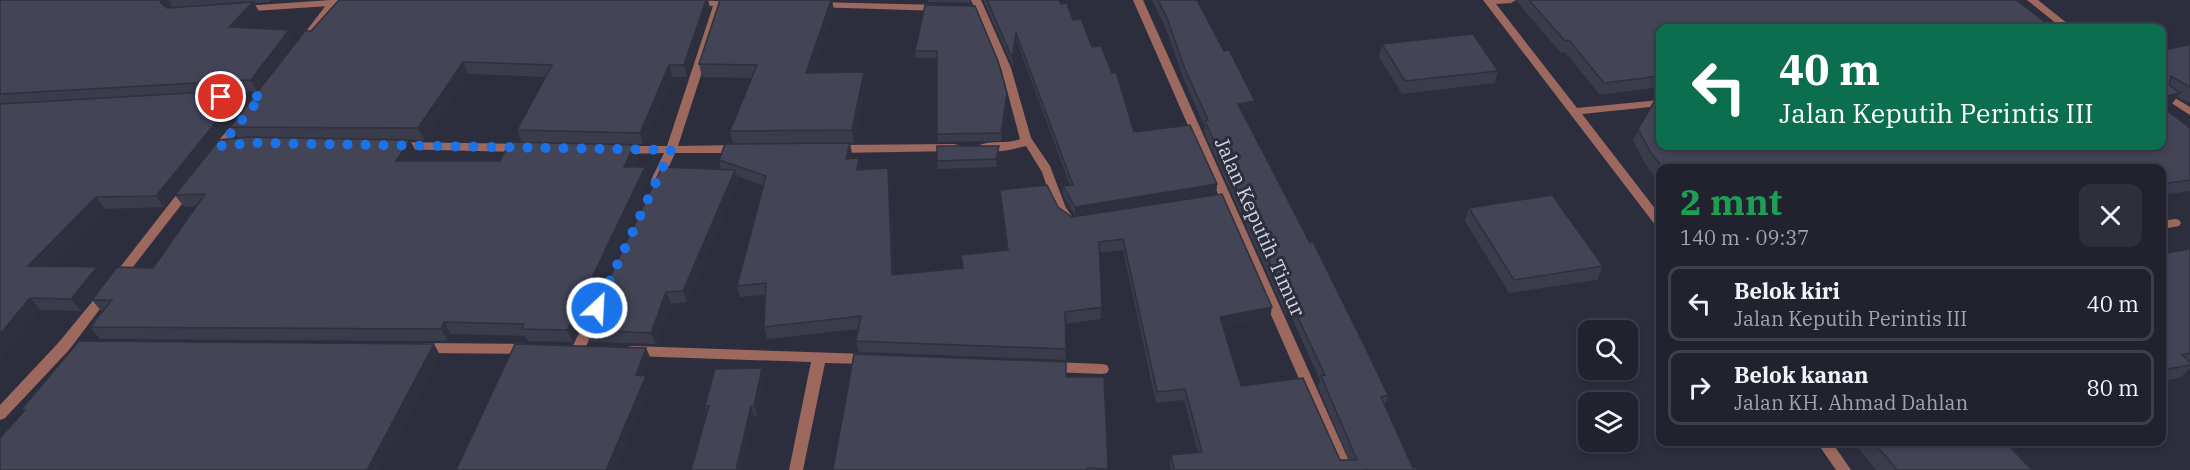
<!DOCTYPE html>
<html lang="id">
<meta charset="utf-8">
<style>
:root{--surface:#21222e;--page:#2d2f3a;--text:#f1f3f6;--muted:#a2a4aa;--line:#3e3f4a}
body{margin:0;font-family:"IBM Plex Serif",serif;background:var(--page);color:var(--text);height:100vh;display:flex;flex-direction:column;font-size:22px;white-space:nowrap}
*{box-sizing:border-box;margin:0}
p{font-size:20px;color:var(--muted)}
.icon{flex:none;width:33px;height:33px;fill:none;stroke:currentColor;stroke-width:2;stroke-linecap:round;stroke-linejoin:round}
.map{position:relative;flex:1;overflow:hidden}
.panel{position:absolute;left:1656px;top:164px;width:510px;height:282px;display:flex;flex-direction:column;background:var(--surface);border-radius:12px;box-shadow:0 3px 9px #0003,0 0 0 2px var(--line)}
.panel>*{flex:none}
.hud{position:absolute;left:1656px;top:24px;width:510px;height:126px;border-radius:12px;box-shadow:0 3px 9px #0003,0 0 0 2px var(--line);background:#0b6e4f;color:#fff;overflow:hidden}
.buttons{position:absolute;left:1578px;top:320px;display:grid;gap:12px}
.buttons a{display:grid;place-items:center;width:60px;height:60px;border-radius:12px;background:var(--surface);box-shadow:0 3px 9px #0003,0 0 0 2px var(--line);font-size:30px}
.pin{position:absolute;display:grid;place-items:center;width:51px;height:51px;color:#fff;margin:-26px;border:3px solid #fff;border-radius:50%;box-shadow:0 2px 6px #0007}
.me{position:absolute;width:66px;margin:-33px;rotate:25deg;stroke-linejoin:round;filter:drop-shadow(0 0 4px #0008)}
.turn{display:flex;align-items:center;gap:21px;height:126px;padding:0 24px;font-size:27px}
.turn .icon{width:78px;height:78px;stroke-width:2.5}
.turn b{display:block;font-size:42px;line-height:51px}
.round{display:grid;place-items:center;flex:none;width:63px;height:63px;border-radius:12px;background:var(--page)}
.summary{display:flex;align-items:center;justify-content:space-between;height:102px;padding:0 24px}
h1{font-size:36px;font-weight:700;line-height:45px;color:#1e9e55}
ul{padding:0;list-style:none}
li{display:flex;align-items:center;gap:18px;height:75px;margin:0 12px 9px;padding:0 12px;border:3px solid var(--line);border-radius:12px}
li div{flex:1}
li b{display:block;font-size:22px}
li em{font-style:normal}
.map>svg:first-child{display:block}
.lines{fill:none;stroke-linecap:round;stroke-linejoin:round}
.minor{fill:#9d695f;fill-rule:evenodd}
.tertiary{fill:#9d695f;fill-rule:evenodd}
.wall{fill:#3a3b4b}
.shaded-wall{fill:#2f303d}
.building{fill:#434557;stroke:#2f303d;stroke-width:1.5}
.route{stroke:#1a73e8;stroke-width:10;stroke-dasharray:0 18}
.labels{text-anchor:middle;stroke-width:6;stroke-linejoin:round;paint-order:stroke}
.street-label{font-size:20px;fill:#d2d4de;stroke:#2c2e3e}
</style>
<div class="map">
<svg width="2190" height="470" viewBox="0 0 2190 470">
<rect width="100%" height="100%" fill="#2c2e3e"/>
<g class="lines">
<!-- minor -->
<g class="minor">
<polygon points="331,0 347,0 349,2 344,5 241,12 236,9 241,6"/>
<polygon points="694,0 737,2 739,4 734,7 723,7 678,146 738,145 744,149 738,153 675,153 663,180 657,184 651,180 664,153 620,154 614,150 620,146 667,146 713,6 691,5 691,1"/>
<path d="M971 0H981L1011 68 1031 138 1050 166 1066 208 1074 219 1072 222H1064L1054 208 1042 172 1026 146C1013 149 988 156 977 147 987 139 1008 145 1020 139L1001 68Z"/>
<polygon points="1133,0 1143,0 1353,470 1339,470"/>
<polygon points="1483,0 1516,0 1511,3 1496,4 1577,108 1660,100 1660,106 1582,114 1660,215 1660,227 1656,226"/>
<polygon points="2027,0 2038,0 2073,28 2062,28"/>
<polygon points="817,2 941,5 946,8 941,11 814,7 812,5"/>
<polygon points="2162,90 2190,107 2190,115 2162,97"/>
<polygon points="398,142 522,144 528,148 522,152 394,149 392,146 394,143"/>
<polygon points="954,144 958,145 960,148 958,151 836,153 830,149 836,145"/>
<polygon points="2175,219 2179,220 2181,223 2179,226 2162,229 2162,221"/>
<polygon points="593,313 598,315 599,318 585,349 583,353 573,353 571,349 587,318 588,315"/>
<polygon points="422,343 528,344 533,345 535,349 533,353 528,354 422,353 417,352 415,348 417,344"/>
<polygon points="632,346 867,354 872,355 874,359 872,363 867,364 825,363 803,470 789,470 811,362 632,356 627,355 625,351 627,347"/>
<polygon points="1052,362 1102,364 1107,365 1109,369 1107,373 1102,374 1052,372 1047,371 1045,367 1047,363"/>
<polygon points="1816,441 1831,441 1851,470 1836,470"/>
</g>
<!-- tertiary -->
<g class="tertiary">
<polygon points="330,0 340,0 305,47 297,47 297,43"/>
<polygon points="242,117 247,120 246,122 221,153 213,153 211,150 213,147 238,118"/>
<polygon points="188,184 194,188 192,191 122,281 114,281 112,278 114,275 184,185"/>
<polygon points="105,289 109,291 111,294 109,297 69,350 5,418 0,420 0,405 59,342 101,291"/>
</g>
</g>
<!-- wall -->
<g class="wall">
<polygon points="0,0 271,0 270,2 254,3 260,13 246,28 289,30 295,42 257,91 244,92 249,101 164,207 105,209 49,266 107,279 81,311 41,310 0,359"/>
<polygon points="339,0 708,0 710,8 687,77 673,77 643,144 522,142 517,130 546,77 468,74 424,140 356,139 410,140 416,152 410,161 500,161 634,145 638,157 634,167 649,179 573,342 528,341 525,336 451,334 447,341 100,339 90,327 102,312 92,300 153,268 197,206 184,207 175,195 237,138 230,127"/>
<polygon points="928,0 971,0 970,3 928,2"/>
<polygon points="983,0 1059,0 1061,4 1073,20 1092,47 1134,132 1217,184 1216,193 1075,216 1063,195 1063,186 1070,185 1017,42 1013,67"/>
<polygon points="1152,0 1197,0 1224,51 1255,101 1253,113 1243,114 1388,395 1385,406 1413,468 1418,470 1171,470 1170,467 1171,455 1198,452 1184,400 1156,403 1123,250 1099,253 1101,319 1065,324 1066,360 859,352 856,341 858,329 767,339 764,327 765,295 740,297 737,286 764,186 737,176 738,182 687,302 671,304 656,344 590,342 585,330 721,169 719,160 850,143 852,155 851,159 859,158 861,169 889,180 894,275 963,268 1007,250 1000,190 1058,207 1072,217 1222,194 1270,318 1223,327 1241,386 1340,460 1349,460 1318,387 1320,380 1290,314 1286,315 1204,132 1205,127 1184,80 1166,29"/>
<polygon points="1517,0 2016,0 1660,28 1660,87 1600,95 1565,52 1561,53 1517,2"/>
<polygon points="925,5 1007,101 1001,141 938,142 937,134 937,58 916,58 915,51"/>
<polygon points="834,10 813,72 866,85 854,143 733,144 730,131 752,78 702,77 699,64"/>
<polygon points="1382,44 1498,71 1495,83 1402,94 1379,57"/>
<polygon points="2190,45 2190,102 2187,102 2177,97 2171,105 2162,107 2190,128 2190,191 2162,195 2162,168 1660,168 1660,184 1646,165 1633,141 1638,129 1660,94 1660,146"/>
<polygon points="999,146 999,153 997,167 938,169 937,161"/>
<polygon points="1469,208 1603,266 1597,280 1509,293 1465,221"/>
<polygon points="2190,249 2190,368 2180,378 2162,381 2162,254"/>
<polygon points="762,368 765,378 757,416 707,413 705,406"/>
<polygon points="1066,377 1104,377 1108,470 833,470"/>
<polygon points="1853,441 2004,441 2032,470 1876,470"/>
</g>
<!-- shaded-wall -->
<g class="shaded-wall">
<polygon points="163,0 168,0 174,9 167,13 160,2"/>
<polygon points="706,0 708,0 710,8 687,77 684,65"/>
<polygon points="831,0 832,0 834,10 809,85 806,73"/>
<polygon points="253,2 260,13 236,38 229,27"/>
<polygon points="289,30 295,42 257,91 251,80"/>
<polygon points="1016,33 1017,42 1013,67 1012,58"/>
<polygon points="463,62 468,74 424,140 418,128"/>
<polygon points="669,65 673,77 643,144 640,133"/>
<polygon points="864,72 866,85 854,143 852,130"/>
<polygon points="242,90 249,101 164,207 156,196"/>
<polygon points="1007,93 1007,101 1001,141 1001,133"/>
<polygon points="2180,93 2171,105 2162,107 2162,97"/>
<polygon points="1255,101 1253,113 1237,115 1238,104"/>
<polygon points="410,140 416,152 402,173 396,161"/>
<polygon points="850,143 852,155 849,170 846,159"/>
<polygon points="634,145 638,157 629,179 624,167"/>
<polygon points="999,146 999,153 997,167 996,159"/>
<polygon points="859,158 861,170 857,170"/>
<polygon points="645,167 649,179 573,342 567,330"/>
<polygon points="888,168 889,180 894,287 892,275"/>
<polygon points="735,170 738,182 687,302 683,291"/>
<polygon points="1217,184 1216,193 1075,216 1075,207"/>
<polygon points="96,197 105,209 38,277 28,266"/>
<polygon points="97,267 107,279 81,311 71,299"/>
<polygon points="666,292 671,304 656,344 651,333"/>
<polygon points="30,298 41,310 0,359 0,334"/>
<polygon points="1288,303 1291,303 1290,314 1286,315"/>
<polygon points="1272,307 1270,318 1219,328 1220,317"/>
<polygon points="444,322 451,334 447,341 441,329"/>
<polygon points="434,344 440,355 381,470 367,470"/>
<polygon points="646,348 651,359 640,387 636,375"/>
<polygon points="762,368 765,378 757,416 754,406"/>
<polygon points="646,376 651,387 616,470 606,470"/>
<polygon points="751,406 754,416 742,470 736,470"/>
</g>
<!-- building -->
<g class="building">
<polygon points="0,0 163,0 160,2 167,8 253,2 229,27 289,30 251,80 0,94"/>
<polygon points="339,0 706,0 684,65 669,65 640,133 517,130 552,65 463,62 418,128 230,127 305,31 311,31"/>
<polygon points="720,0 831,0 806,73 864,72 852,130 730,131 757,65 699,64"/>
<polygon points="987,0 1059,0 1061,4 1067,3 1073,20 1081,19 1092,47 1101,46 1112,73 1116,72 1134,132 1190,125 1217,184 1075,207 1063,186 1073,185 1016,33 1012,58"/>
<polygon points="1158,0 1197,0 1224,51 1229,50 1255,101 1238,104 1310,243 1313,242 1365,347 1388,395 1381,397 1413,468 1416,467 1418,470 1368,470 1368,469 1363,470 1174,470 1171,455 1202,452 1185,389 1157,392 1123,239 1099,242 1102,307 1065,312 1066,349 856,341 861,316 764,327 766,283 737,286 766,176 719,160 725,144 850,143 846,159 859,158 857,170 888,168 892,275 963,268 961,255 1008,250 1000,190 1047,185 1058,207 1072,217 1222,194 1272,307 1220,317 1241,386 1303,378 1340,460 1357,460 1321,376 1325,375 1291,303 1288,303 1205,121 1208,120 1185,69 1167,18"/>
<polygon points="1529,0 2016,0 2053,28 1660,28 1660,76 1604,83 1569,40 1565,41"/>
<polygon points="925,5 975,6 998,61 1007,93 1001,133 937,134 937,51 915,51"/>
<polygon points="1473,34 1498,71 1405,81 1382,44"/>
<polygon points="2190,45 2190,87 2171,76 2169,85 2180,93 2162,97 2162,50"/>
<polygon points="242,90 156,196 96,197 28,266 97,267 71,299 30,298 0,334 0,104"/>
<polygon points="1657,97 1660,97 1660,146 2162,146 2162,107 2190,128 2190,180 2162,184 2162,168 1663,168 1651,153 1638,129"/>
<polygon points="247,137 410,140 396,161 500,161 510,142 634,145 624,167 645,167 567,330 522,329 524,324 444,322 441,329 90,327 112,300 92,300 117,267 153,268 205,194 175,195 219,140"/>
<polygon points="937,146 999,146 996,159 937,161"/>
<polygon points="662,167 735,170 683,291 666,292 651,333 585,330"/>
<polygon points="1552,195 1603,266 1514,280 1469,208"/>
<polygon points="2190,249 2190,353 2182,355 2190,362 2190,365 2162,370 2162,254"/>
<polygon points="79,341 434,344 367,470 0,470 0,438 25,410 21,410"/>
<polygon points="515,344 646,348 636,375 646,376 606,470 456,470"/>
<polygon points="854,354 1066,362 1066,377 1104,377 1108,469 1087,468 1087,470 833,470"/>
<polygon points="762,368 754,406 751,406 736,470 691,470 709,406 705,406 715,369"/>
<polygon points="1873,441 2004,441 2032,470 1897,470"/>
</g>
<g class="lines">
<!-- route -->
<polyline class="route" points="221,97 262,96 220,146 254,143 671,150 597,308"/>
</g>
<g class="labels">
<!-- street labels -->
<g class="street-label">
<text transform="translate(1260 227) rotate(66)" y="7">Jalan Keputih Timur</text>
</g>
</g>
</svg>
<div class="buttons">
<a><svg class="icon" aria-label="search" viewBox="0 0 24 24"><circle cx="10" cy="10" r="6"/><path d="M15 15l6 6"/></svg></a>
<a><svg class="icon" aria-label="layers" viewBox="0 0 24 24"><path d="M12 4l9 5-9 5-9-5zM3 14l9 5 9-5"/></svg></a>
</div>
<div class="pin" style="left:221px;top:97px;background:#d93025"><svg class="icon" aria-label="arrive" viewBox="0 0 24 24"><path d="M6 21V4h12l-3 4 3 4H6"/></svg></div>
<svg class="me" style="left:597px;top:308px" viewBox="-20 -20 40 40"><circle r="17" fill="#1a73e8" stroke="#fff" stroke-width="3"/><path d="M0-11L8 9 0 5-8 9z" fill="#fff"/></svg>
<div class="hud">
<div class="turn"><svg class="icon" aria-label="left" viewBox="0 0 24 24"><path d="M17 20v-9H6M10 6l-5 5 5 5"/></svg><div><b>40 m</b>Jalan Keputih Perintis III</div></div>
</div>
<section class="panel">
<div class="summary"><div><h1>2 mnt</h1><p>140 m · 09:37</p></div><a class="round"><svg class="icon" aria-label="close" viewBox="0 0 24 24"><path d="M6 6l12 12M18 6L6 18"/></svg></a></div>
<ul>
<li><svg class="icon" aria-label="left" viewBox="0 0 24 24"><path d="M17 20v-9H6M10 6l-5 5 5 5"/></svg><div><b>Belok kiri</b><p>Jalan Keputih Perintis III</p></div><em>40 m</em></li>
<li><svg class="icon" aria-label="right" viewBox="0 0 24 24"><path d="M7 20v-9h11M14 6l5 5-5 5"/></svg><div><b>Belok kanan</b><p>Jalan KH. Ahmad Dahlan</p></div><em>80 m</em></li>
</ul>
</section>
</div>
